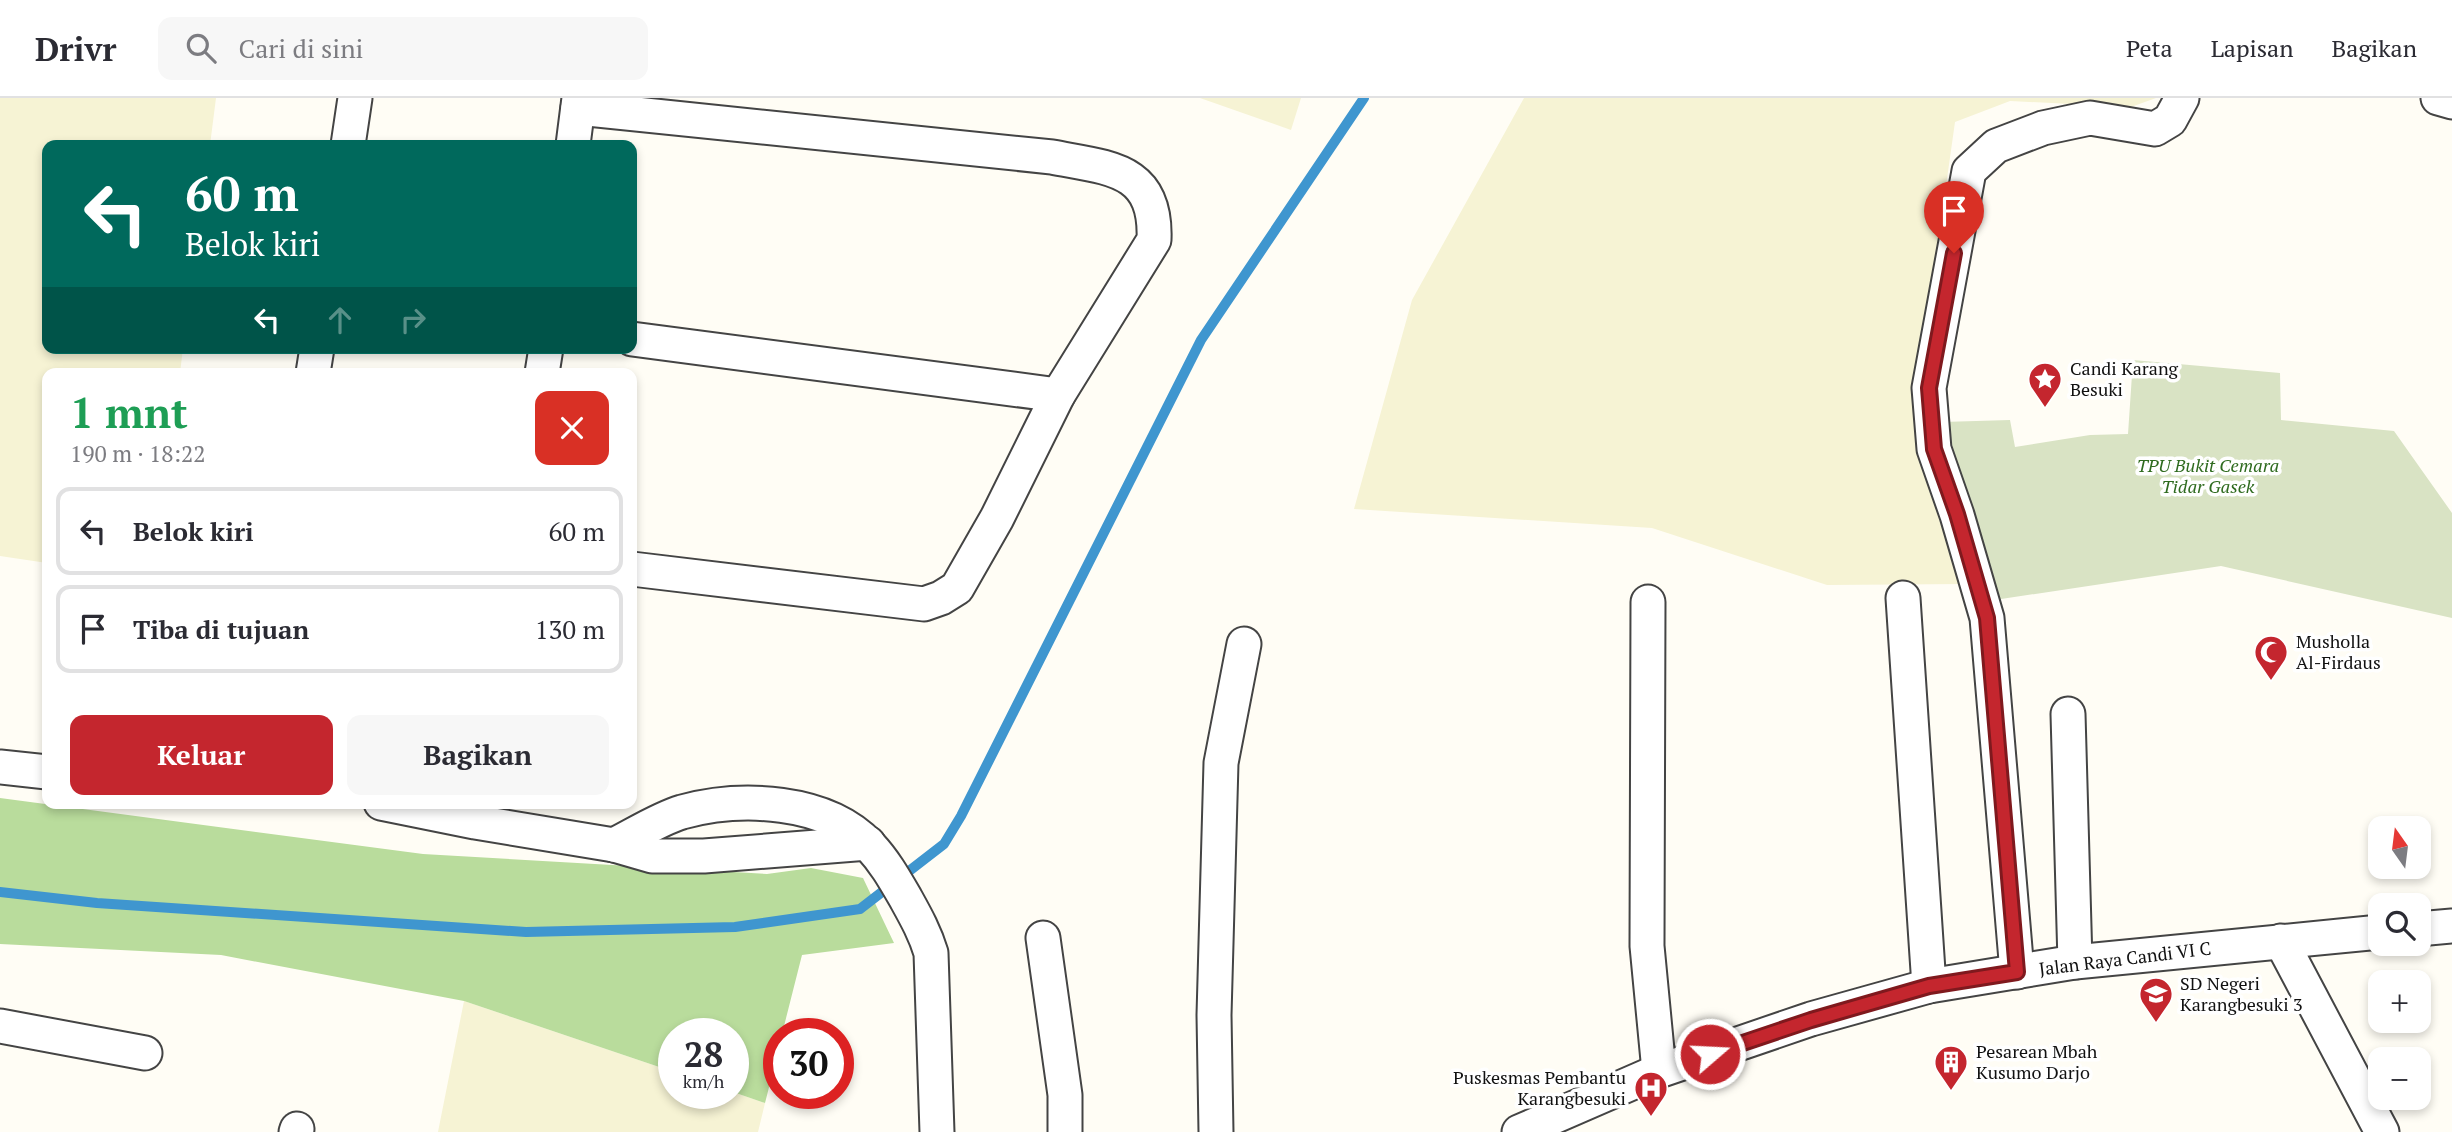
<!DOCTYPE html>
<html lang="id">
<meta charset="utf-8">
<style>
:root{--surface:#fff;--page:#f7f7f7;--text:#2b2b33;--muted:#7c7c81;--line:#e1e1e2;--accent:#c4262e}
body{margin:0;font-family:"PT Serif",serif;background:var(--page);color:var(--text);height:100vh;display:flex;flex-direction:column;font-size:26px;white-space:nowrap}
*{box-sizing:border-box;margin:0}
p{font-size:23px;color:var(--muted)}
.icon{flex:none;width:38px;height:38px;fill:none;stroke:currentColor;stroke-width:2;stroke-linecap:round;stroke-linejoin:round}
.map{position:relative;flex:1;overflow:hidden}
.panel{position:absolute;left:42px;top:270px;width:595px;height:441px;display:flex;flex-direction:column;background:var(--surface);border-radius:14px;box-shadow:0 4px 10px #0003}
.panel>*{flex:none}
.guide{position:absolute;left:42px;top:42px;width:595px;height:214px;border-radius:14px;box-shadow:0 4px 10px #0003;background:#00695c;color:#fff;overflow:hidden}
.needle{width:46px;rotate:346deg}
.fabs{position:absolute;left:2368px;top:718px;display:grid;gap:14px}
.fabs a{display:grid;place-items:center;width:63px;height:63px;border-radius:14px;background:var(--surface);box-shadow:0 4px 10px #0003;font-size:35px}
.speed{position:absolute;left:658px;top:920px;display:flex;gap:14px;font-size:35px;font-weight:700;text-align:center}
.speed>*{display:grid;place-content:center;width:91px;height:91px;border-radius:50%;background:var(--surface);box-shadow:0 4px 10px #0003;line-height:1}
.speed small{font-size:18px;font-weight:400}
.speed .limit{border:10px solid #d22;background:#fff;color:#111}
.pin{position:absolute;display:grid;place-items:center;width:60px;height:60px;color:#fff;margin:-72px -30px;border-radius:50% 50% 50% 0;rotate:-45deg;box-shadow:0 0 7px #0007}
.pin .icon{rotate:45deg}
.me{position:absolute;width:77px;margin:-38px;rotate:71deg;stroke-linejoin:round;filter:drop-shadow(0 0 5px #0008)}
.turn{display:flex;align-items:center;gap:24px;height:147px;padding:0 28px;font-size:32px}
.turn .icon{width:91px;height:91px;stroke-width:2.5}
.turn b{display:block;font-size:49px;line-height:60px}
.lanes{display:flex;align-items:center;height:66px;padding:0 28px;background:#0003;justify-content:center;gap:35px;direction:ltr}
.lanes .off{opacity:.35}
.round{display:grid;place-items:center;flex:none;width:74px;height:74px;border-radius:14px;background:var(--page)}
.overview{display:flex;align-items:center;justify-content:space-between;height:119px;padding:0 28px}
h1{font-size:42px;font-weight:700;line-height:52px;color:#1e9e55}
.button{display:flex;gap:14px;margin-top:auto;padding:14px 28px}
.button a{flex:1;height:80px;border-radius:14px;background:var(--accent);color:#fff;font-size:28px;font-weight:700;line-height:80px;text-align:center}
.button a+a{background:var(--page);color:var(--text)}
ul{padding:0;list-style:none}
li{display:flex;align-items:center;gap:21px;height:88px;margin:0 14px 10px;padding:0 14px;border:4px solid var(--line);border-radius:14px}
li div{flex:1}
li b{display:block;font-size:26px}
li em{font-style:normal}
header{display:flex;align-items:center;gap:42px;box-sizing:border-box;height:98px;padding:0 35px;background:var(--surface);border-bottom:2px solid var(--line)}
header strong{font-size:33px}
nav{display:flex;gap:38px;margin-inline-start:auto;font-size:24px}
.search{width:490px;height:63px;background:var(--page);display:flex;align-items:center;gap:18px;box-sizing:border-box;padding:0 24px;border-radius:14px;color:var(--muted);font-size:26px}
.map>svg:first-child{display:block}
.farmland{fill:#f6f3d4}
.forest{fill:#b9dc9c}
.cemetery{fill:#d9e3c4}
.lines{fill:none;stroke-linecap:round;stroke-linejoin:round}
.stream{stroke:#3f96cf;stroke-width:10}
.minor-casing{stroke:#444;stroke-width:37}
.minor{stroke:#fff;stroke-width:33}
.route-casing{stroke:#7f191e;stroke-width:18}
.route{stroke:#c4262e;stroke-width:12}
.labels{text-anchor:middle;stroke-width:7;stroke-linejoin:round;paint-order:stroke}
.poi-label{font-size:18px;fill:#111;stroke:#fff;text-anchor:start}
.park-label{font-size:18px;font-style:italic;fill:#2f6b1f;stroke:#fff}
.street-label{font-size:18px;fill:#111;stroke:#fff}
</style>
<header>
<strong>Drivr</strong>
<div class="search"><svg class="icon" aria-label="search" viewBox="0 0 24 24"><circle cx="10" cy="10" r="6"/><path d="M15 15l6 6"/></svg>Cari di sini</div>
<nav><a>Peta</a><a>Lapisan</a><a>Bagikan</a></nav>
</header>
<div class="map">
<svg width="2452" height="1034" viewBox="0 0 2452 1034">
<rect width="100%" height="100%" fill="#fffdf5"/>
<!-- farmland -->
<g class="farmland">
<polygon points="0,0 216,0 210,47 47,47 47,250 183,250 180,275 47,275 47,465 0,458"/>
<polygon points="1200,0 1301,0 1291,32"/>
<polygon points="1524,0 2156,0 2131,9 2010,3 1955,24 1919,280 1966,486 1827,487 1652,430 1354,411 1412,202"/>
<polygon points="464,903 674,974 674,996 733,994 765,1005 758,1034 438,1034"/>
</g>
<!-- forest -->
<polygon class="forest" points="0,700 423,756 767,776 811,770 863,780 894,845 802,857 782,936 779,936 779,950 765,1005 733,994 733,936 674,936 674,974 464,903 221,857 0,846"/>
<!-- cemetery -->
<polygon class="cemetery" points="2133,262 2280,275 2281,322 2394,333 2452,415 2452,520 2221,468 1988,503 1942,324 2010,322 2015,349 2090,337 2128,336"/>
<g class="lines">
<!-- stream -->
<polyline class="stream" points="0,794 97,805 526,834 735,829 860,811 944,746 961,718 1201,242 1364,0"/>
<defs>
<g id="minor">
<polyline points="2438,0 2452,4"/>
<path d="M578 10 1052 59C1109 70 1157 70 1154 142L1058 297 997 420 957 490 941 500 924 506 632 471"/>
<polyline points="348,47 355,0"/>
<polyline points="573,47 579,0"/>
<polyline points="632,241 1058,297"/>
<polyline points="313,275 317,250"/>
<polyline points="542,275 546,250"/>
<polyline points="1903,500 1929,888"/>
<polyline points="1648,504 1647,848 1659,973"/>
<polyline points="2068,616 2075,864"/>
<polyline points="0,669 47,674"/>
<polyline points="381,705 475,724 614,747 652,758 704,758 868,745"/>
<path d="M614 747C636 736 659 721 682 714 741 698 826 701 870 748 885 764 895 782 906 801 916 819 925 835 931 855L937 1034"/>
<polyline points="2418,831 2452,828"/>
<polyline points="1043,840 1065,997 1065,1034"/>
<polyline points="2281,843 2382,1034"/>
<polyline points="2017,874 1987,520 1957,417 1934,351 1929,290 1969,73 1996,48 2043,30 2090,20 2155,31 2170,22 2182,0"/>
<polyline points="0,928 145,955"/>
<polyline points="296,1034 297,1031"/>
<polyline points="1216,1034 1214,917 1221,665 1244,546"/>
<polyline points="1519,1034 1659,973 1811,921 1929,888 2075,864 2380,834"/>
</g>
</defs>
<!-- minor casing -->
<use href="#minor" class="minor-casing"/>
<!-- minor -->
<use href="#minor" class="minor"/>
</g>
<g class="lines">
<defs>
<polyline id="route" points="1710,956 1811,922 1929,888 2017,874 1987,520 1957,416 1934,351 1929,290 1954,155"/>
</defs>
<!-- route casing -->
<use href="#route" class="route-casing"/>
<!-- route -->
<use href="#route" class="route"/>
</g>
<!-- icons -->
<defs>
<symbol id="sight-pin" viewBox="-11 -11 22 30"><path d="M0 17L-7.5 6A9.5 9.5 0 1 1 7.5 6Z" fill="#c4262e" stroke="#fff"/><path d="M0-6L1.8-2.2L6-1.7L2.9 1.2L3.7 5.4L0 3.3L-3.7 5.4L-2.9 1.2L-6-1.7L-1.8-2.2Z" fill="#fff"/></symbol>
<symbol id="mosque-pin" viewBox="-11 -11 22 30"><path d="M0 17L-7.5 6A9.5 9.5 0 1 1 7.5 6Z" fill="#c4262e" stroke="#fff"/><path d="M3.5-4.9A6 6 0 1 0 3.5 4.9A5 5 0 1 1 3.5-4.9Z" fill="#fff"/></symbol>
<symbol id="school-pin" viewBox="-11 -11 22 30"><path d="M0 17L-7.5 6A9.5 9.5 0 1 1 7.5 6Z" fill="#c4262e" stroke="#fff"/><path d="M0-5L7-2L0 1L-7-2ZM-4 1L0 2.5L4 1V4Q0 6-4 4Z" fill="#fff"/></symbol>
<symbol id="building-pin" viewBox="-11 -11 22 30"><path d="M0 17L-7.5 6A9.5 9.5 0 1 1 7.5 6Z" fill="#c4262e" stroke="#fff"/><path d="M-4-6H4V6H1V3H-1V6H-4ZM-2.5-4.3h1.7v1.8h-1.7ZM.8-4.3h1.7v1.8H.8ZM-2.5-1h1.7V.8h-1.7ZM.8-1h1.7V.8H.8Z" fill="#fff"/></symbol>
<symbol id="hospital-pin" viewBox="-11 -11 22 30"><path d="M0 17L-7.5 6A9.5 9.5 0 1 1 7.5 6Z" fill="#c4262e" stroke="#fff"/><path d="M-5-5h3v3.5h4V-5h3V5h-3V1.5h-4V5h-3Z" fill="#fff"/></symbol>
</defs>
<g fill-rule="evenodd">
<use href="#sight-pin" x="2026" y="262" width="38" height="52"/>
<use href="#mosque-pin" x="2252" y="535" width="38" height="52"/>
<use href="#school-pin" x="2137" y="877" width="38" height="52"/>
<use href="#building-pin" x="1932" y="945" width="38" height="52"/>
<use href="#hospital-pin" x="1632" y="971" width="38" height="52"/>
</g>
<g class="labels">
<!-- poi labels -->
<g class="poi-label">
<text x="2070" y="277">Candi Karang<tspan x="2070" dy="21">Besuki</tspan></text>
<text x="2296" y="550">Musholla<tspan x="2296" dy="21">Al-Firdaus</tspan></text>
<text x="2180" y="892">SD Negeri<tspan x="2180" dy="21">Karangbesuki 3</tspan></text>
<text x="1976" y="960">Pesarean Mbah<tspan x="1976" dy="21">Kusumo Darjo</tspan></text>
<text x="1626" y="986" text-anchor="end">Puskesmas Pembantu<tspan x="1626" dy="21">Karangbesuki</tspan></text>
</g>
<!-- park labels -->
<g class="park-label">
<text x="2208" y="374">TPU Bukit Cemara<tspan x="2208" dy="21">Tidar Gasek</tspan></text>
</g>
<!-- street labels -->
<g class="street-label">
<text transform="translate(2125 861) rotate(-7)" y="6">Jalan Raya Candi VI C</text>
</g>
</g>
</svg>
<div class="fabs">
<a><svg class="needle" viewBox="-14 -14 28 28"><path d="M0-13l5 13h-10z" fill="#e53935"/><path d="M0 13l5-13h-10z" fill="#7c7c81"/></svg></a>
<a><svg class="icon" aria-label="search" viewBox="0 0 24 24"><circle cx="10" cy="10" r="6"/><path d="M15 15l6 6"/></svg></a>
<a>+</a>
<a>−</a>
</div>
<div class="speed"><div>28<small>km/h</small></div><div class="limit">30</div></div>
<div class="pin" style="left:1954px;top:155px;background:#d93025"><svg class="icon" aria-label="arrive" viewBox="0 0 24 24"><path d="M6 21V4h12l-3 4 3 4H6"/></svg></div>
<svg class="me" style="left:1710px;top:956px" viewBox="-20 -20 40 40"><circle r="17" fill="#c4262e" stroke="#fff" stroke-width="3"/><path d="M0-11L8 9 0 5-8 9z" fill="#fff"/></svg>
<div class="guide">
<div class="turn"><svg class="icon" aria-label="left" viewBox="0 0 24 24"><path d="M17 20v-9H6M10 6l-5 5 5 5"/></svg><div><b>60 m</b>Belok kiri</div></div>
<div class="lanes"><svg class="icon" aria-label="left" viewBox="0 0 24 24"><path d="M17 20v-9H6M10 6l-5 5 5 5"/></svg><svg class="icon off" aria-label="ahead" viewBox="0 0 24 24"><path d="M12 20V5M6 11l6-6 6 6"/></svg><svg class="icon off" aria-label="right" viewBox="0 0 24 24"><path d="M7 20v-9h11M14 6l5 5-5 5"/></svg></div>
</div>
<section class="panel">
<div class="overview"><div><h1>1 mnt</h1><p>190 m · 18:22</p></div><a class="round" style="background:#d93025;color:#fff"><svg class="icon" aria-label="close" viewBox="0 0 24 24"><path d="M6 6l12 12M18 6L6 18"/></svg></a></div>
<ul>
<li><svg class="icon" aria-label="left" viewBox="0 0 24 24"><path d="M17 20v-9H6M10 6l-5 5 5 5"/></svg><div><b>Belok kiri</b></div><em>60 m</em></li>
<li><svg class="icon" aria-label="arrive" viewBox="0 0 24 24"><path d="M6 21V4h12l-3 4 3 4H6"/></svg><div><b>Tiba di tujuan</b></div><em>130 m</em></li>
</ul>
<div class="button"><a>Keluar</a><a>Bagikan</a></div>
</section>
</div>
